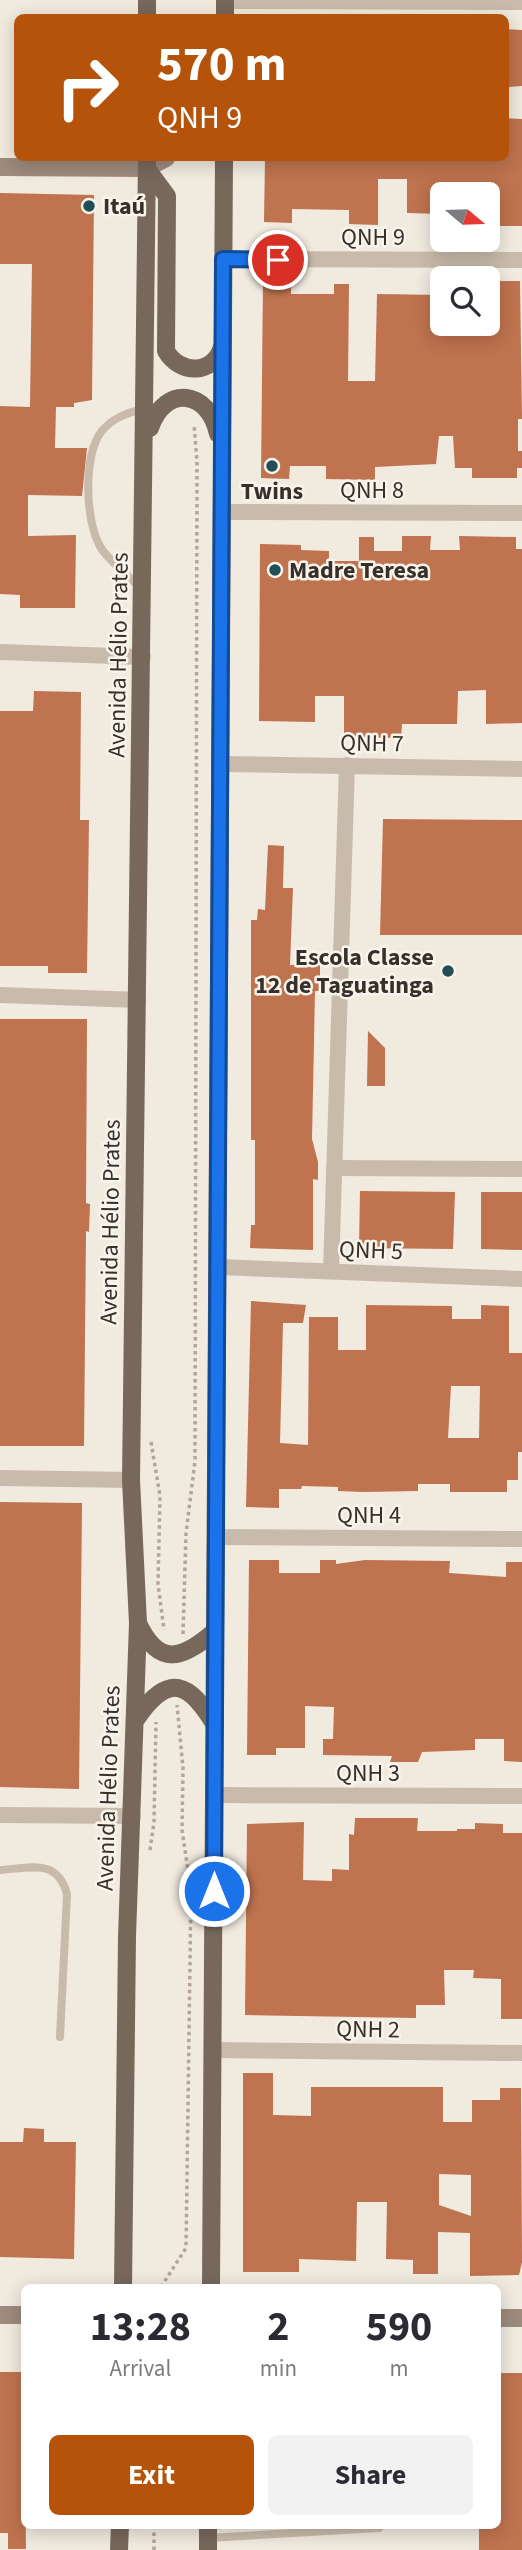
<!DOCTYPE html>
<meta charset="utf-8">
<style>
:root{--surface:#fff;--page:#f2f2f3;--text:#2b2b33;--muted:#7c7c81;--accent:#b45309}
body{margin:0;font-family:"Source Sans 3",sans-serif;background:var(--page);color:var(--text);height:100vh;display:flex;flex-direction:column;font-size:26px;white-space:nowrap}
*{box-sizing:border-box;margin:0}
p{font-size:23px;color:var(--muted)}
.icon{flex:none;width:38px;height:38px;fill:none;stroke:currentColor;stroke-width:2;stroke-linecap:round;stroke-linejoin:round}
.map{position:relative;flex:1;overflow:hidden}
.sheet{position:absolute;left:21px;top:2284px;width:480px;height:245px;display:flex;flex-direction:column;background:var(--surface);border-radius:10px;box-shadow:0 4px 18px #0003}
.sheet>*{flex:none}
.hud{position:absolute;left:14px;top:14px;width:495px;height:147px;border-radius:10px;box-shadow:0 4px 18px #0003;background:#b45309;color:#fff;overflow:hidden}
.needle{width:46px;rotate:109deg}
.tools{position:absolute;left:430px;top:182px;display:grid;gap:14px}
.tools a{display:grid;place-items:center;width:70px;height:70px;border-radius:10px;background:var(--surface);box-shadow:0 4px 18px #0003;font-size:35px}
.pin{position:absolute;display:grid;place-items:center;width:60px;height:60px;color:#fff;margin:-30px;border:4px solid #fff;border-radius:50%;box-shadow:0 2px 7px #0007}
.me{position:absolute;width:77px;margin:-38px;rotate:0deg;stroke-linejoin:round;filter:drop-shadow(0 0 5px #0008)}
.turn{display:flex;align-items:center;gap:24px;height:147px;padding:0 28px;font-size:32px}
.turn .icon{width:91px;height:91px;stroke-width:2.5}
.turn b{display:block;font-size:49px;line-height:60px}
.eta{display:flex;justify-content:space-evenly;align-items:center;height:119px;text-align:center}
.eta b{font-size:42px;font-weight:700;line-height:49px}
.primary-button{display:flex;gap:14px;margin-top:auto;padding:14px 28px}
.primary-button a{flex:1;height:80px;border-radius:10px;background:var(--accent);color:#fff;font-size:28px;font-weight:700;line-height:80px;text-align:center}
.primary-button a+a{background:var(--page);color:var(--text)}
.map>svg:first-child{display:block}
.building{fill:#bf734f;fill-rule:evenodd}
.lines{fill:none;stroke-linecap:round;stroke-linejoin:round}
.path{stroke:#b5a595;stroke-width:3.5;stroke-dasharray:3.5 3.5;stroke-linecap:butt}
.lane{stroke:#c9bbab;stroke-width:8}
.street{stroke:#c9bbab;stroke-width:16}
.secondary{stroke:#9d8b7c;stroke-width:18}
.primary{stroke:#78685c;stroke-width:18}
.route-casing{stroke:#114b97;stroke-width:18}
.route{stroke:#1a73e8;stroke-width:12}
.poi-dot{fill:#214f57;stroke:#f9f4eb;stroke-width:2.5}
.labels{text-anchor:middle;stroke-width:5;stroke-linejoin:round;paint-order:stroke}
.poi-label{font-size:24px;font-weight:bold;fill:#372f2a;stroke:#f9f4eb;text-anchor:start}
.street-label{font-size:24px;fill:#372f2a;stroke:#f9f4eb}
</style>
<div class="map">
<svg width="522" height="2550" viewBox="0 0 522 2550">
<rect width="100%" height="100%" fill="#f1eadf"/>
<!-- building -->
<g class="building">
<polygon points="506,29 522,30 522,86 506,87"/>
<polygon points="506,118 522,119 522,226 492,226 492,200 488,200 488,194 443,194 443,214 407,213 407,179 378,179 378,225 349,224 349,210 292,209 292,223 264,222 265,158 506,158"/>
<polygon points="0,193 94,195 92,400 74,403 74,407 56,407 55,448 87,448 82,496 28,495 28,536 76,535 75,608 20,608 20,595 0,594 0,406 30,407 32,264 0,264"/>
<polygon points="263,279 291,280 291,294 334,294 334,284 349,284 348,381 375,381 377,294 443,295 443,324 488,324 488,281 520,281 522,419 518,419 518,451 522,451 522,468 517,468 517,478 472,478 472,468 455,468 453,436 439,436 436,464 375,467 375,480 326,479 326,466 290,466 289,479 261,478"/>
<polygon points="402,536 431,536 430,550 460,550 459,536 516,537 516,549 522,549 522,723 486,724 486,690 458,691 457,724 402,724 401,738 344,737 344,696 315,696 315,722 259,721 260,544 301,545 301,550 329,551 329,561 359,561 359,537 374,537 374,551 402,551"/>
<polygon points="34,691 81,692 80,820 89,820 87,973 48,973 48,966 0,966 0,711 33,711"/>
<polygon points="383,819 522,820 522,935 380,935"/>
<polygon points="268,845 284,846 283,888 293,888 290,965 320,964 320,991 315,991 312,1139 318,1162 318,1180 313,1179 313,1250 250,1248 251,1225 255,1225 255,1140 251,1140 251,920 257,920 258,909 265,910"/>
<polygon points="0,1019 87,1019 86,1203 90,1204 89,1232 86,1231 84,1446 0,1446"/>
<polygon points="368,1031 385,1048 385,1086 367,1086"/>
<polygon points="360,1191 455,1192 453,1249 359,1248"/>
<polygon points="481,1192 522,1192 522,1250 481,1249"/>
<path d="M251 1301 306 1305 303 1323H283L280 1443 308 1445 309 1317H338V1350H366V1305L452 1306V1319H481V1305L509 1306V1353H522V1452H518V1480H507V1492H450V1484H418V1491L364 1492 338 1491V1487L302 1486 301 1489H279V1508L246 1507ZM451 1386H480L479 1438H448Z"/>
<polygon points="0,1502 82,1503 79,1789 0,1787"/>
<polygon points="249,1560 279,1560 279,1573 320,1573 320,1560 336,1560 336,1564 365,1560 450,1561 449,1573 506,1577 506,1562 522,1562 522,1762 504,1761 504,1739 475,1739 475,1750 422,1752 418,1762 390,1762 392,1756 323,1755 323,1739 333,1739 334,1707 305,1706 305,1748 276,1748 276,1755 247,1755"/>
<polygon points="355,1818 418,1818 417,1831 457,1831 457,1829 475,1829 475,1823 503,1824 503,1833 522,1833 522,2019 501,2019 501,1979 473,1978 474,1970 444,1970 445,2005 416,2005 416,2018 245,2015 247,1824 304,1822 303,1880 332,1881 332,1869 349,1870 349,1834 354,1835"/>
<path d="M243 2073H273V2115L311 2116V2087H443V2122H472V2100H500V2088H521L522 2262 519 2275 470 2276V2233L438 2232V2274H413V2260L386 2259 387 2202H357L356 2261 299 2259V2272H243ZM439 2174 471 2175V2216L439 2205Z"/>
<polygon points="24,2128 44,2129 44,2142 76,2142 74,2259 0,2257 0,2142 23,2142"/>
<polygon points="0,2372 24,2372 26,2549 8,2549 8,2533 0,2533"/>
<polygon points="497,2373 522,2373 522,2550 479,2550 479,2525 497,2525"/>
</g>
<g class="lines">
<!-- path -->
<g class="path">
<polyline points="151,1442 160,1496 158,1584 164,1630"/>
<polyline points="183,1634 186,1533 195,1461 197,462 194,424"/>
<polyline points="150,1850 154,1822 156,1722"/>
<polyline points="161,2287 186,2248 191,1891 182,1830 183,1768 177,1705"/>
<polyline points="154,2550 154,2525"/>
</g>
<!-- lane -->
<g class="lane">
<path d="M139 587C128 575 110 562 101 548 85 522 83 457 101 432 112 418 127 413 143 409"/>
<path d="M0 1870C31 1868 57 1858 67 1894L60 2037"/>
<polyline points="208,2538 379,2528"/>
</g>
<!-- street -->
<g class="street">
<polyline points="225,1 522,2"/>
<polyline points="223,259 522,260"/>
<polyline points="222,512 522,513"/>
<polyline points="0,652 143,657"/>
<polyline points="221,764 522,769"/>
<polyline points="0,995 138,1000"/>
<polyline points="334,1168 522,1169"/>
<polyline points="219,1267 522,1279"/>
<polyline points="331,1271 347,765"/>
<polyline points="0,1478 131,1480"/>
<polyline points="216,1537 522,1539"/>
<polyline points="214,1795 522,1796"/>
<polyline points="0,1815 133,1816"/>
<polyline points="213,2050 522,2053"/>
</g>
<!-- secondary -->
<g class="secondary">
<polyline points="0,167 147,168 166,158"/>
<polyline points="0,2315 24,2315"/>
<polyline points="497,2318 522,2318"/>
</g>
<!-- primary -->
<g class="primary">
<polyline points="147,18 147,0"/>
<polyline points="225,18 225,0"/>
<path d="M147 169 167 196 166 351C180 375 213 375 222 347"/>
<path d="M150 428C165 384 209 390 218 434"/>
<path d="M138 1623C159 1668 183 1659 215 1631"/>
<path d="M137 1718C169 1672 189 1682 215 1725"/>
<polyline points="123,2287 127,1937 138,1623 131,1480 147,158"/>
<polyline points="211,2287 224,158"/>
<polyline points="119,2550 120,2525"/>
<polyline points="208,2550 208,2525"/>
</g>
</g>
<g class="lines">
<defs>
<polyline id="route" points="214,1891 223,259 278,260"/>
</defs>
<!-- route casing -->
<use href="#route" class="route-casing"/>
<!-- route -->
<use href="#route" class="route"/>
</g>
<!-- markers -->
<g class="poi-dot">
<circle cx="89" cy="206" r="7"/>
<circle cx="272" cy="466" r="7"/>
<circle cx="275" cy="570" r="7"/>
<circle cx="448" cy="971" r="7"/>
</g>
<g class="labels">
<!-- poi labels -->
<g class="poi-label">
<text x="103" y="214">Itaú</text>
<text x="272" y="499" text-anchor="middle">Twins</text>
<text x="289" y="578">Madre Teresa</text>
<text x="434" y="965" text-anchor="end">Escola Classe<tspan x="434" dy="28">12 de Taguatinga</tspan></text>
</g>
<!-- street labels -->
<g class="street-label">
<text x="373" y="245">QNH 9</text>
<text x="372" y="498">QNH 8</text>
<text transform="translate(118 655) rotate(-89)" y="8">Avenida Hélio Prates</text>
<text transform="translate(372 743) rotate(1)" y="8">QNH 7</text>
<text transform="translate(110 1222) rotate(-89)" y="8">Avenida Hélio Prates</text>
<text transform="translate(371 1250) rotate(2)" y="8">QNH 5</text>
<text x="369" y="1523">QNH 4</text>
<text x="368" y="1781">QNH 3</text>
<text transform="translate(108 1788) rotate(-88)" y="8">Avenida Hélio Prates</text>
<text transform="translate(368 2029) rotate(1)" y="8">QNH 2</text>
</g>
</g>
</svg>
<div class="tools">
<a><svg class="needle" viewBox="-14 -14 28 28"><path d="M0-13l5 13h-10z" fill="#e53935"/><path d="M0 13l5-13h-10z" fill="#7c7c81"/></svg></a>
<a><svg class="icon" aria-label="search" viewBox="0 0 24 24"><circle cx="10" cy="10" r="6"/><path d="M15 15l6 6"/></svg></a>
</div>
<div class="pin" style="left:278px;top:260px;background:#d93025"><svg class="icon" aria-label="arrive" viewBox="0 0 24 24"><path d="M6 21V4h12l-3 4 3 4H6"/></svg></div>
<svg class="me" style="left:214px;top:1891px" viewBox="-20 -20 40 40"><circle r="17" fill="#1a73e8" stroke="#fff" stroke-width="3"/><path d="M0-11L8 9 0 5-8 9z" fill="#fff"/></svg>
<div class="hud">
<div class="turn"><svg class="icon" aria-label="right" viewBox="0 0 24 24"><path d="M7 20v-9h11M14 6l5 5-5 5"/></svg><div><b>570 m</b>QNH 9</div></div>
</div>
<section class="sheet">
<div class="eta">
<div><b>13:28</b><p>Arrival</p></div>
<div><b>2</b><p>min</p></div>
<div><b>590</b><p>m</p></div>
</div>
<div class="primary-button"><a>Exit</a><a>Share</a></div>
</section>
</div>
